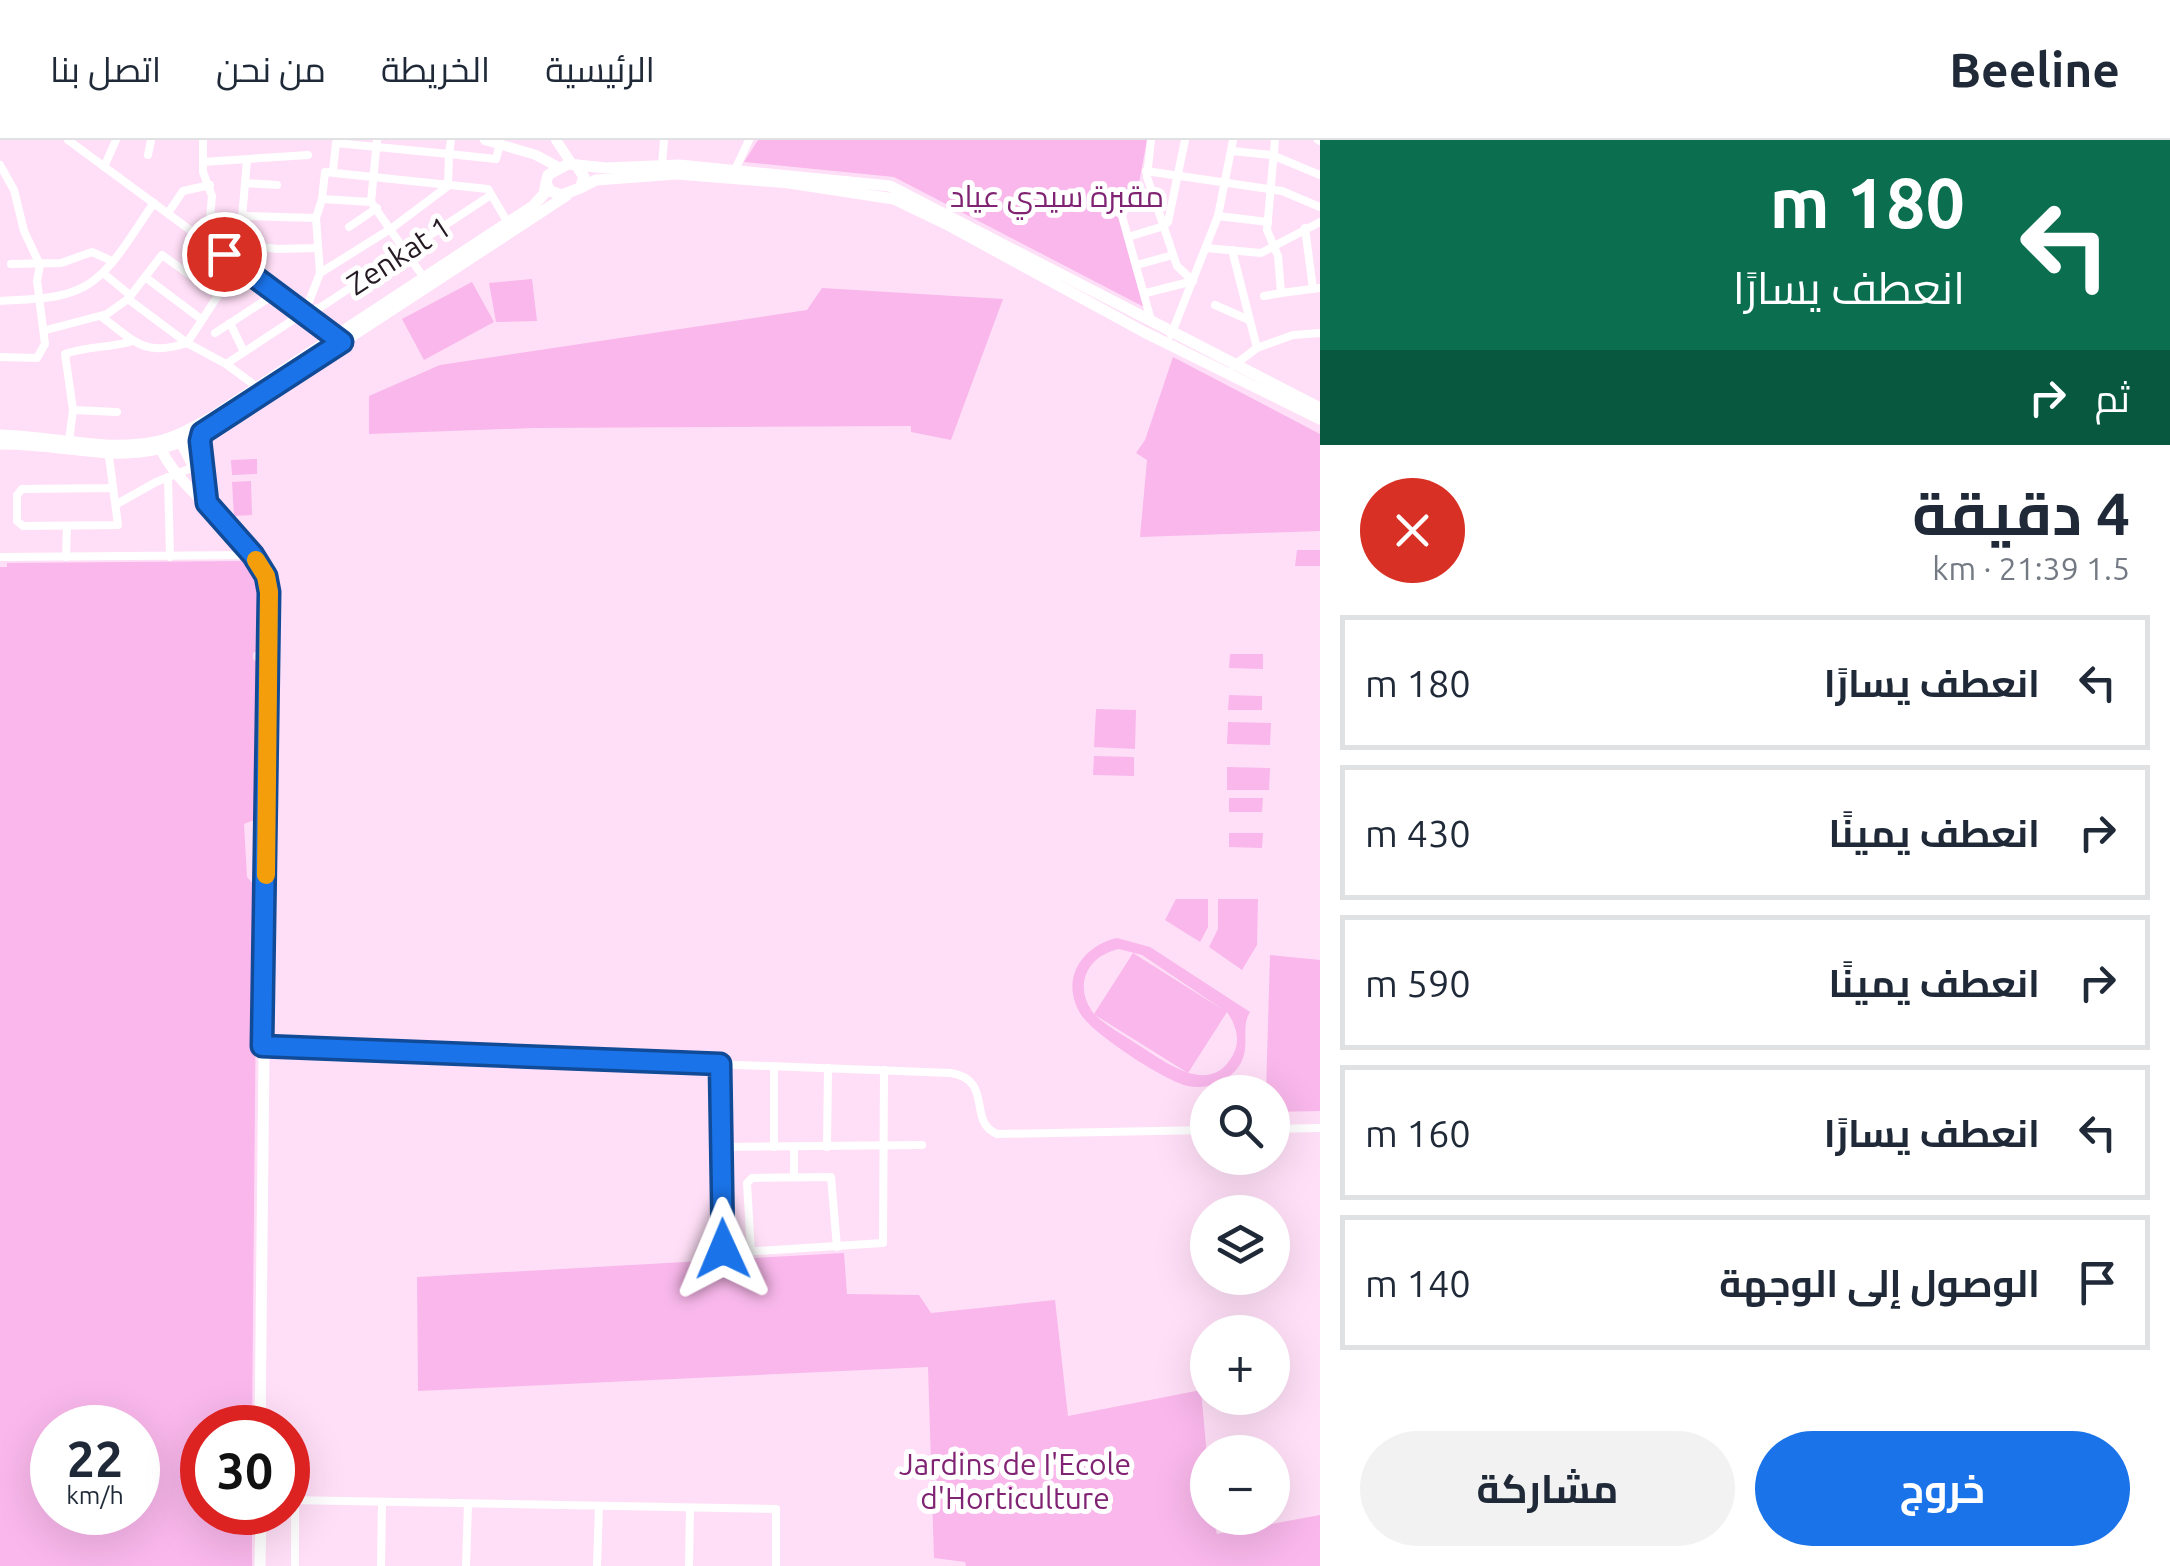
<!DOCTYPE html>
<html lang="ar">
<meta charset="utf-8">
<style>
:root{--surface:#fff;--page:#f2f2f3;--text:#1f2937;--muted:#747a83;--line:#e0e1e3;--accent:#1a73e8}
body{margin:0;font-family:Ubuntu,Cairo,sans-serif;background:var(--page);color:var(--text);direction:rtl;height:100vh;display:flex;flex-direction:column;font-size:38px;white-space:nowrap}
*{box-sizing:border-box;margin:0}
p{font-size:32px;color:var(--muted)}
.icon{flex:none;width:55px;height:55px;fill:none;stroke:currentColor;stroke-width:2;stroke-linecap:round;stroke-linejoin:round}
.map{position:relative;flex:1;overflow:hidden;direction:ltr}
.details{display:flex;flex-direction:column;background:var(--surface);width:850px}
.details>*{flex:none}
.guide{background:#0b6e4f;color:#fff;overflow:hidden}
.buttons{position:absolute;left:1190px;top:935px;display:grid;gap:20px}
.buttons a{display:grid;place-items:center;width:100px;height:100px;border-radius:50%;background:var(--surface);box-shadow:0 10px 40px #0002;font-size:50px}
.speed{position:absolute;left:30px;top:1265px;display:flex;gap:20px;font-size:50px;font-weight:700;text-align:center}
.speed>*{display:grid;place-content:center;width:130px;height:130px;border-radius:50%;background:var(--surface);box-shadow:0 10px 40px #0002;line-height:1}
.speed small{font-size:25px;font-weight:400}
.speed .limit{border:15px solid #d22;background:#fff;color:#111}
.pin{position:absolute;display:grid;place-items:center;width:85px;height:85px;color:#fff;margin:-42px;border:5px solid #fff;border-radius:50%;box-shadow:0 2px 10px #0007}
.me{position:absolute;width:110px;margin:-55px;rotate:359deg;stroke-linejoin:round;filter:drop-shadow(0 0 8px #0008)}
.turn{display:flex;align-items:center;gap:35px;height:210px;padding:0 40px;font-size:45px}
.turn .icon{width:130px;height:130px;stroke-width:2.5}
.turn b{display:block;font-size:70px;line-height:85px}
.then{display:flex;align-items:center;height:95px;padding:0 40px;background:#0003;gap:20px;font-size:38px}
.round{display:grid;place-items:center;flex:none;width:105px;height:105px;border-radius:52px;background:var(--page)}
.headline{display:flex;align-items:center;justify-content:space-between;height:170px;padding:0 40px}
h1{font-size:60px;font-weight:700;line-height:75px}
.button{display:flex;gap:20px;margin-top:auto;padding:20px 40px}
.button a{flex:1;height:115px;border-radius:60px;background:var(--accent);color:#fff;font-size:40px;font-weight:700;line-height:115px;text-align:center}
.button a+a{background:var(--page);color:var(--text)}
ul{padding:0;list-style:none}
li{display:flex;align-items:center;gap:30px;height:135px;margin:0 20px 15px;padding:0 20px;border:5px solid var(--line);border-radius:0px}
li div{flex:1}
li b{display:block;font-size:38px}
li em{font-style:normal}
header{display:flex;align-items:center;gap:60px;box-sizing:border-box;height:140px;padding:0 50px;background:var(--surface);border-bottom:2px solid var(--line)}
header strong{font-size:48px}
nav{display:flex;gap:55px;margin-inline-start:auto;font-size:35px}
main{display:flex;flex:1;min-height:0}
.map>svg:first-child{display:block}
.green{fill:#f9b7eb;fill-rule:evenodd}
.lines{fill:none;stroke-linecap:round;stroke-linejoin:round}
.minor{stroke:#fff;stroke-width:8}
.tertiary{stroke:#fff;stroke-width:10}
.secondary{stroke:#fff;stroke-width:11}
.route-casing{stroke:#114b97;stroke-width:25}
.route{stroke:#1a73e8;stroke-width:18}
.slow{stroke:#f59e0b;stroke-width:18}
.labels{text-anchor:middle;stroke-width:10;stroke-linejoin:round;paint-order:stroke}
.park-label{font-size:30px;fill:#802373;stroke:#fff}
.street-label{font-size:30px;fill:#251a23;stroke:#fff}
</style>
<header>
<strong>Beeline</strong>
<nav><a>الرئيسية</a><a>الخريطة</a><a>من نحن</a><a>اتصل بنا</a></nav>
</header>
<main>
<section class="details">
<div class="guide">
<div class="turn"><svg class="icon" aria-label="left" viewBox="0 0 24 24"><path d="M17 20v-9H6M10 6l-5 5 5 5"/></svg><div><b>180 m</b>انعطف يسارًا</div></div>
<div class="then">ثم<svg class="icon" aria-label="right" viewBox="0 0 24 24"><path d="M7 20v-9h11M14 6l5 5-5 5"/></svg></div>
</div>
<div class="headline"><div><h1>4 دقيقة</h1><p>1.5 km · 21:39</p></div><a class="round" style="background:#d93025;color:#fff"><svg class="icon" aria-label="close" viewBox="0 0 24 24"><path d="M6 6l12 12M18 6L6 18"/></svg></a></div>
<ul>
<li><svg class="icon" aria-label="left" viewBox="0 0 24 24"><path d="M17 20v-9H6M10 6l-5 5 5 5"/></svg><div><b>انعطف يسارًا</b></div><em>180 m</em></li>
<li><svg class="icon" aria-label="right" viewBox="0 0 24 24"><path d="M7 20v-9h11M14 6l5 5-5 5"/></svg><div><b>انعطف يمينًا</b></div><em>430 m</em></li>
<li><svg class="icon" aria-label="right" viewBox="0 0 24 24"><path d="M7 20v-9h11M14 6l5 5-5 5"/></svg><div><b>انعطف يمينًا</b></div><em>590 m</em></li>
<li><svg class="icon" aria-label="left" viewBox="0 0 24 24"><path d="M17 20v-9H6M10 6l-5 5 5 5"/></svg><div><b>انعطف يسارًا</b></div><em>160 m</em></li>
<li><svg class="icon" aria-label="arrive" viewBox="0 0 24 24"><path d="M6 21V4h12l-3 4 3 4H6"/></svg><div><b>الوصول إلى الوجهة</b></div><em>140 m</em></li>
</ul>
<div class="button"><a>خروج</a><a>مشاركة</a></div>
</section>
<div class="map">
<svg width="1320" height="1426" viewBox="0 0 1320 1426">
<rect width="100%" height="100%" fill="#ffdff7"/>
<!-- green -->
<g class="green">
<polygon points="758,0 1147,0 1136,59 1116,68 1146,168 894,37 744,22"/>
<polygon points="532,139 537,181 496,182 489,143"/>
<polygon points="472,142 494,182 424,220 402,179"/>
<polygon points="822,148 1003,159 951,300 911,292 911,286 533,288 369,294 369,256 440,225 807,170"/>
<polygon points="1173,217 1320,294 1320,391 1140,397 1147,320 1136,313 1145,300"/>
<polygon points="257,319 257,334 232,335 231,320"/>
<polygon points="251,341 252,375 234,376 232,342"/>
<polygon points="1297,410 1320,410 1320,426 1295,426"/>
<path d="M244 421 263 454 259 510 253 513V519L259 523V678L244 684 247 737 257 748 252 1287 202 1288V1372L252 1373V1426H0V427H7V423ZM52 1288H138V1372H52Z"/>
<polygon points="1230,514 1263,514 1263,529 1229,528"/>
<polygon points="1229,555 1262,556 1262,570 1228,570"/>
<polygon points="1096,569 1136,570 1135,609 1094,607"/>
<polygon points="1228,582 1271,583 1270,605 1227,604"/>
<polygon points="1094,616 1134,617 1134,636 1093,635"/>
<polygon points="1227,627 1270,628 1269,650 1227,650"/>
<polygon points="1229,658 1263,658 1262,672 1229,672"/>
<polygon points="1229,693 1263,693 1262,708 1229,707"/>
<polygon points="1176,759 1208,759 1208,787 1200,802 1165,780"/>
<polygon points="1218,759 1258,759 1257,805 1242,830 1209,807 1218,789"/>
<path d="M1117 798 1150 807 1250 872C1238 891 1256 913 1231 935 1220 945 1203 949 1188 946 1165 941 1091 893 1080 873 1060 839 1082 806 1117 798ZM1119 809 1142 815 1225 871 1133 813 1094 874C1073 847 1086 816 1119 809ZM1227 872C1236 885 1241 900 1233 915 1210 957 1167 923 1140 906 1125 896 1108 887 1095 875L1188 933Z"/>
<polygon points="1270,815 1320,820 1320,971 1273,972 1272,952 1266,952"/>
<polygon points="844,1113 847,1154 919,1155 931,1173 1055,1160 1068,1276 1201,1250 1207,1316 1208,1378 1213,1378 1217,1394 1320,1375 1320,1426 966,1426 965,1422 934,1418 928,1227 418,1251 417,1137"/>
</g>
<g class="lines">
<!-- minor -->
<g class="minor">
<polyline points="68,0 334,196"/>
<polyline points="203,0 203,32 212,56 208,101"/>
<polyline points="451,0 449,14 496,19 500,4"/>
<polyline points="1151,0 1147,37 1177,126 1193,141"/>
<polyline points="1275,0 1267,90 1278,116 1281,153 1320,148"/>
<polyline points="1318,0 1320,1"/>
<polyline points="1232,11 1272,15 1320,35"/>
<polyline points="148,15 151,0"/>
<polyline points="203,22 308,15"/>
<polyline points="0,25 14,50 24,91 40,125 37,141 45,204 37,218 0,217"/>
<polyline points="662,25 664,0"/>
<polyline points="104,27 116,0"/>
<polyline points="1146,31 1282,51 1320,67"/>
<polyline points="734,32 749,0"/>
<polyline points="245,43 277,45"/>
<polyline points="322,59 325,32 488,49 508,83"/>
<polyline points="371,62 424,138"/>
<polyline points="168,73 183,51 210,45"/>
<polyline points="1218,76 1268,82"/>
<polyline points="316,78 322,59 371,62 377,0"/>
<polyline points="349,87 377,68"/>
<polyline points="1305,88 1313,149"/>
<polyline points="1128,97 1164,86 1168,82 1185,0"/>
<polyline points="241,104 277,109 318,108"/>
<polyline points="1206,108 1261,113 1320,82"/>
<polyline points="1232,110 1257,208 1233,226"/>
<polyline points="11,124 61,123 92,112 112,121"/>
<polyline points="1137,125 1173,115"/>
<polyline points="103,133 130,155"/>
<polyline points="320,133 392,88 448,46 449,14 336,3 333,31"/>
<polyline points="145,137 201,179"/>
<polyline points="1146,153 1193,141"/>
<polyline points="1264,156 1281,153"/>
<polyline points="128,159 187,203 226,224 305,172 320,133 316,78 244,76"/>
<path d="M0 161C25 159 54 160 77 150 111 137 133 91 154 63"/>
<polyline points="1215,165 1249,180"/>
<polyline points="305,172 321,167 491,55"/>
<path d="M102 177C135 202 145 217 187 203L238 125 247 20"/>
<polyline points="1151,180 1120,69 1154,55"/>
<polyline points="230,183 244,212"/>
<polyline points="46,190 107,174 128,159 162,115 218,155"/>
<polyline points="215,193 278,152"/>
<polyline points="1171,195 1218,76 1233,0"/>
<polyline points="1257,208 1293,195 1320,193"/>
<polyline points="226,224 257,247"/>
<polyline points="73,270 117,272"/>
<path d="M69 301 73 270 65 214C86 206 110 208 133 201"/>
<polyline points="108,309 118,385 23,386 17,381 17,355 22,349 113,348"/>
<polyline points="168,337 170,417"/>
<polyline points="117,364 156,342 194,327"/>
<polyline points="0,417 253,415"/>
<polyline points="66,417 67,386"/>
<path d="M262 907 951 933C994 940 967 982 997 994L1208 990"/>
<polyline points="720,924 722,1107 726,1113 883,1103 884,930"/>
<polyline points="774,926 774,1007"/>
<polyline points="1272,989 1320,988"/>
<polyline points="721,1007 922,1005"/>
<polyline points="794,1007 794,1036"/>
<polyline points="827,1007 828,928"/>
<polyline points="751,1112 747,1043 752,1038 831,1037 837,1107"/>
<polyline points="288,1360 776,1369 776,1426"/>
<polyline points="295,1426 295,1360"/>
<polyline points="381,1426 382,1362"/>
<polyline points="466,1426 468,1364"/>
<polyline points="597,1426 599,1366"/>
<polyline points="689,1426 690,1368"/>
</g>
<!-- tertiary -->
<g class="tertiary">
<polyline points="485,0 536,15 558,27"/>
<polyline points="556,0 572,24"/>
</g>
<!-- secondary -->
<g class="secondary">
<polyline points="577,26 584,37 580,48 562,55 550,51 546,43 548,35 568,24 606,28 679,25 890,46 1320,268"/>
<polyline points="580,48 596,40 677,34 789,43 894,59 946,84 1144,192 1320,279"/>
<polyline points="202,293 199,309 203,334"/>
<path d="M0 295C51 296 104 312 155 302 175 298 194 287 212 277L533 66 544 54 546 43"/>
<polyline points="179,299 205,348 207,363"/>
<path d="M158 302C178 358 259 390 269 453L260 1288"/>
<path d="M0 304C90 304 133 335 219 283L566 56"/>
<polyline points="260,1426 261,1372"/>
</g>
</g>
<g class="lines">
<defs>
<polyline id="route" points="224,114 342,202 202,293 200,301 207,363 253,415 266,436 269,452 262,906 720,924 723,1109"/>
</defs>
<!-- route casing -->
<use href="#route" class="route-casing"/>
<!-- route -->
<use href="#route" class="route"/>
<!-- slow -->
<polyline class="slow" points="256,420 266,436 269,452 266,735"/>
</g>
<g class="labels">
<!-- park labels -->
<g class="park-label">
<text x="1057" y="67">مقبرة سيدي عياد</text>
<text x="1015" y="1335">Jardins de I'Ecole<tspan x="1015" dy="34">d'Horticulture</tspan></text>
</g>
<!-- street labels -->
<g class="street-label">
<text transform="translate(399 116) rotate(-33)" y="10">Zenkat 1</text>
</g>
</g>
</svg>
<div class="buttons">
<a><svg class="icon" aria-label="search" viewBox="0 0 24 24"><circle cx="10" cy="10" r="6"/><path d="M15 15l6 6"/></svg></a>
<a><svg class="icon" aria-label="layers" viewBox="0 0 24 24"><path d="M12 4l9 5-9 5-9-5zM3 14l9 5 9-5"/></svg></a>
<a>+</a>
<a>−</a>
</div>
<div class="speed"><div>22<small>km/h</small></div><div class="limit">30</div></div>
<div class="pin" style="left:224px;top:114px;background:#d93025"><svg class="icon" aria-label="arrive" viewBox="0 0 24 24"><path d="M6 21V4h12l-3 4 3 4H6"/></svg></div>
<svg class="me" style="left:723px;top:1109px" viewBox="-20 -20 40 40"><path d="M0-17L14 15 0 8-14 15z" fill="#1a73e8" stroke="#fff" stroke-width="4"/></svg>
</div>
</main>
